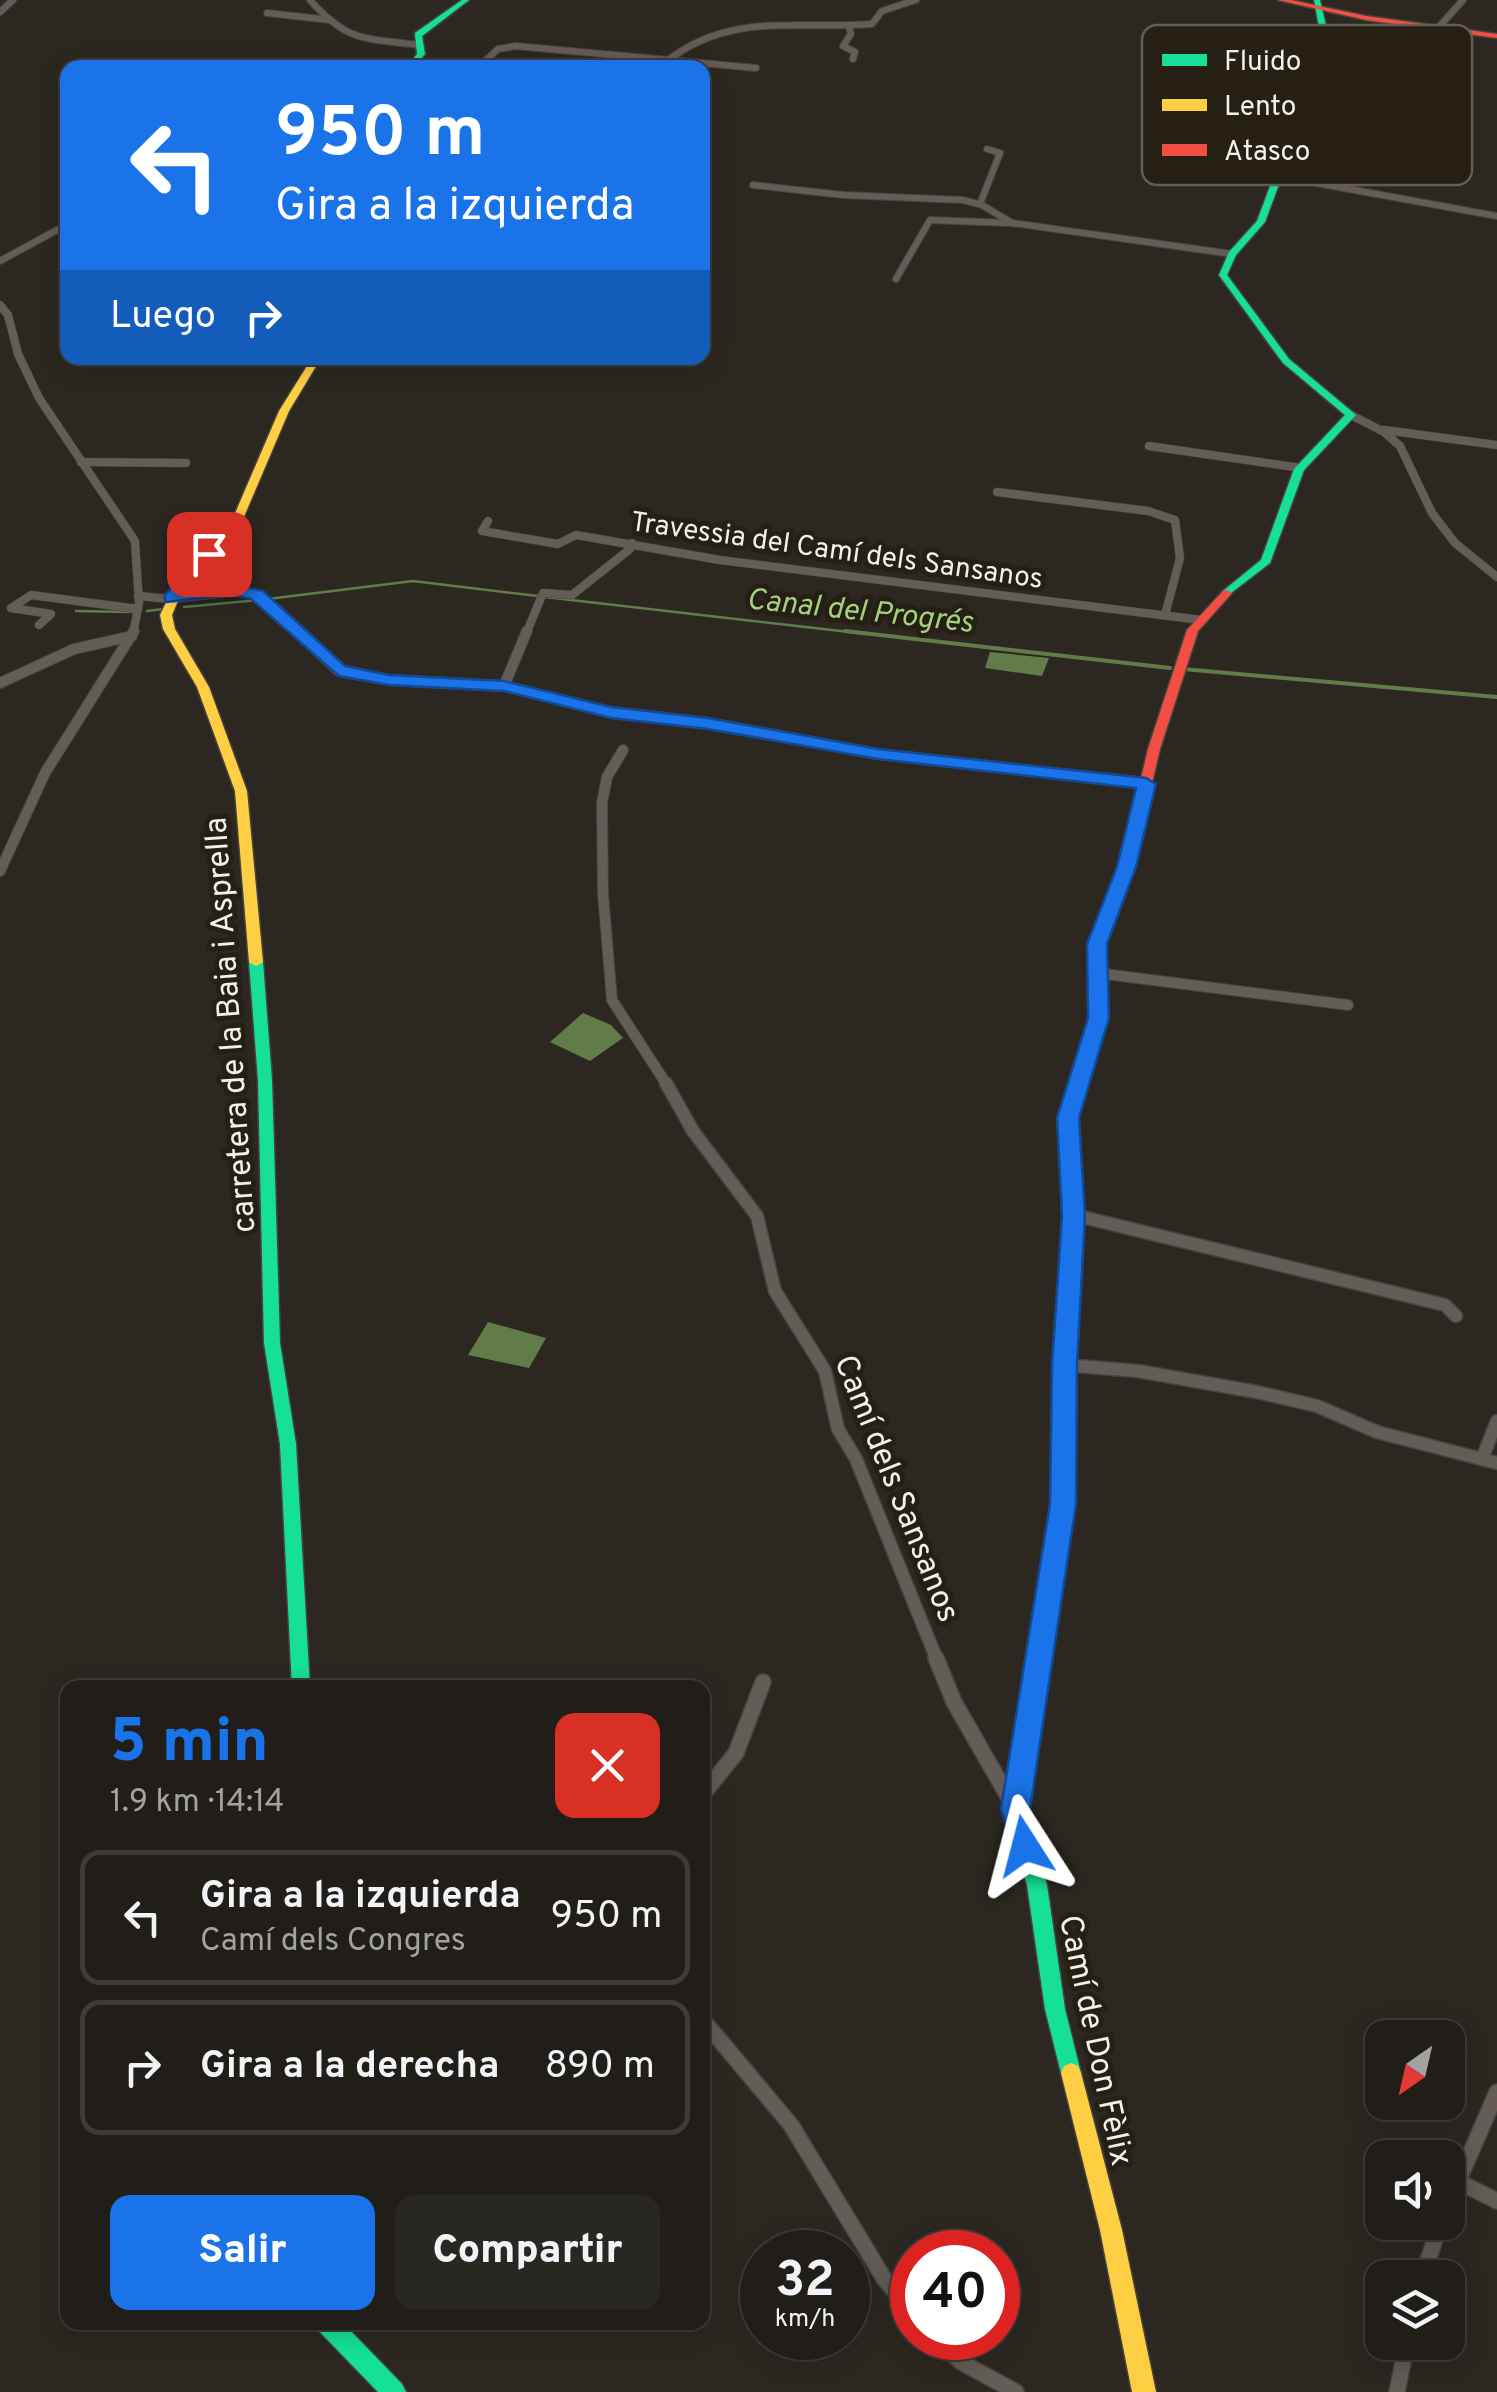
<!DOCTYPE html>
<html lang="es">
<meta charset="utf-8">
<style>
:root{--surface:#211e19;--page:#292722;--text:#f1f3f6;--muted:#a2a2a2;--line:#3e3c38;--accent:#1a73e8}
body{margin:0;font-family:Overpass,sans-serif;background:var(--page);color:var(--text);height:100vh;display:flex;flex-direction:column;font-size:38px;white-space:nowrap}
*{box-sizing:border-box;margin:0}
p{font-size:32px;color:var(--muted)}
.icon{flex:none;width:55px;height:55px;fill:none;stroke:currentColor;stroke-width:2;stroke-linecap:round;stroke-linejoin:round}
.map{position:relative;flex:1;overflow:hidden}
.side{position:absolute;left:60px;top:1680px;width:650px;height:650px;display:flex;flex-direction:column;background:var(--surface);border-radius:20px;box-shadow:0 5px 25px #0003,0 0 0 2px var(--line)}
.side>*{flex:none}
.banner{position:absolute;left:60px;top:60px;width:650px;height:305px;border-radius:20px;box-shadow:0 5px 25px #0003,0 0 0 2px var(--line);background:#1a73e8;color:#fff;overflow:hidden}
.needle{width:65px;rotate:214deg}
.fabs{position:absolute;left:1365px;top:2020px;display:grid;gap:20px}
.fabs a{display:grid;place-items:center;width:100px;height:100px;border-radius:20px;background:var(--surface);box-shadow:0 5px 25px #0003,0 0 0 2px var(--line);font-size:50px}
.speed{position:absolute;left:740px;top:2230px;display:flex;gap:20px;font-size:50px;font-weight:700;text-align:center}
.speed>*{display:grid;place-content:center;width:130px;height:130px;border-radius:50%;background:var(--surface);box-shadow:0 5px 25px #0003,0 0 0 2px var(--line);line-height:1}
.speed small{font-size:25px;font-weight:400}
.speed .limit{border:15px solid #d22;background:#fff;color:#111}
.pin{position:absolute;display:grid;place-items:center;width:85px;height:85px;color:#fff;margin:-42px;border-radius:20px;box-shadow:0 5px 15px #0006}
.me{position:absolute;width:110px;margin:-55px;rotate:351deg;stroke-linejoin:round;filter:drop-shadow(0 0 8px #0008)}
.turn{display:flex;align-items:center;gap:35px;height:210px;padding:0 50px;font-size:45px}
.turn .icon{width:130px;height:130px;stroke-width:2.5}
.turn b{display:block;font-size:70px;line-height:85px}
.then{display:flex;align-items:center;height:95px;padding:0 50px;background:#0003;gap:20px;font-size:38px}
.round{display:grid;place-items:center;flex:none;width:105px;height:105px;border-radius:20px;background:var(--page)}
.summary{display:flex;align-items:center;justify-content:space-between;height:170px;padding:0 50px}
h1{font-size:60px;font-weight:800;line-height:75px;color:var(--accent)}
.button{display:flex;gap:20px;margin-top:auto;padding:20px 50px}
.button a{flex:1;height:115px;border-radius:20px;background:var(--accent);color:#fff;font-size:40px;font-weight:800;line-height:115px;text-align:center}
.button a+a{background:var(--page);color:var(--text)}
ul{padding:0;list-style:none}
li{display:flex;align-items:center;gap:30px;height:135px;margin:0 20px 15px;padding:0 30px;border:5px solid var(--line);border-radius:20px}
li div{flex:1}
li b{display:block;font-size:38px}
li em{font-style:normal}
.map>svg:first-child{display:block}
.water{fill:#627c49}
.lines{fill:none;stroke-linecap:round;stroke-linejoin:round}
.stream-far1{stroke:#627c49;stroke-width:2.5}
.stream{stroke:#627c49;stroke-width:4}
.street-far4-casing{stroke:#47433e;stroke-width:8}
.street-far3-casing{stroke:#47433e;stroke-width:9}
.street-far2-casing{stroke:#47433e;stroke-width:12}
.street-far1-casing{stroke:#47433e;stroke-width:15}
.street-casing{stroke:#47433e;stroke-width:18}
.fast-casing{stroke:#47433e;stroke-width:3}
.slow-casing{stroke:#47433e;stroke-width:3}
.jam-casing{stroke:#47433e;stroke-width:3}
.street-far4{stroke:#645c57;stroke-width:6}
.street-far3{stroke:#645c57;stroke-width:8}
.street-far2{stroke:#645c57;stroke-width:10}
.street-far1{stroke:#645c57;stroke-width:12}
.street{stroke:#645c57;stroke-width:15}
.fast{fill:#16e098;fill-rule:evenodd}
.slow{fill:#ffcf43;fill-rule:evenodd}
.jam{fill:#f24e42;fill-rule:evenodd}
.route{fill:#1a73e8;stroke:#114b97;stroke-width:2.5}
.labels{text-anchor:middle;stroke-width:10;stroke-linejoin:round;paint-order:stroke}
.far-street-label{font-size:28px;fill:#f4efe8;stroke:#261f14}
.far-water-label{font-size:30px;font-style:italic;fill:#a6d080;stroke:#261f14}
.street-label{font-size:32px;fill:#f4efe8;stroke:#261f14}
.key{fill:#261f14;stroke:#645d54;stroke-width:2.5}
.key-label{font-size:28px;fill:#f4efe8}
</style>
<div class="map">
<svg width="1497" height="2392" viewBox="0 0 1497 2392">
<rect width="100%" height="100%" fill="#2c2821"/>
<!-- water -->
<g class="water">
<polygon points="990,652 1049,658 1042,676 985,668"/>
<polygon points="583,1013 611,1025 623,1038 590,1061 550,1042"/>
<polygon points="488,1322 546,1338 529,1368 468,1355"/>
</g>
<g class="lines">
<!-- stream-far1 -->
<g class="stream-far1">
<polyline points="545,597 867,634"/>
<polyline points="268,599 413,581 538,596"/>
<polyline points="184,607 259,600"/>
<polyline points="76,611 132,612"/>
<polyline points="147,611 164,609"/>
</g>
<!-- stream -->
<g class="stream">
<polyline points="845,631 1170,668"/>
<polyline points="1183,669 1497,697"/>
</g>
<defs>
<g id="street-far4">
<path d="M310 0C348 43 365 38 419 45"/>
<polyline points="0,12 13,0"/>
<polyline points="267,13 330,20"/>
<polyline points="849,27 851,34 843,46 855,52 853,59"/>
<polyline points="1438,28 1463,0"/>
<path d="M667 61C731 11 797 30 872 24L882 11 916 0"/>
<polyline points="478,68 498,49 516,46 756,68"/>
<polyline points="1278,176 1497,216"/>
<polyline points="753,185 843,195 963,200 982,205 1012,223 1232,254"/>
<polyline points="980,204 1000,153 987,149"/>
<polyline points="0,261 68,224"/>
<polyline points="896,279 930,220 1008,223"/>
</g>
<g id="street-far3">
<polyline points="0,305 8,315 18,354 39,398 135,541 139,603 133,634"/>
<polyline points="1351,415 1384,432 1400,446 1432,513 1455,543 1497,577"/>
<polyline points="1384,430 1497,445"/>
<polyline points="1149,446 1301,468"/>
<polyline points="81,462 186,463"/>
<polyline points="997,492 1148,511 1175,520 1180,558 1165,615"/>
<polyline points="488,521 482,531 558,544 576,535 720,560 1201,620"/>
<polyline points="138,596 171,599 246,591 257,595 299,634"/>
<polyline points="39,625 51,614 11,608 31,595 138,609"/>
<polyline points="526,634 543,593 572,595 630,549 632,543"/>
</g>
<g id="street-far2">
<polyline points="296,631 339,671 389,680 504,686 611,712 709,723 878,754 1146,783"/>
<polyline points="0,683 74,649 132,636"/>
<polyline points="504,686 527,631"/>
<polyline points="623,750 607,777 602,803 603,894 612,1000 667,1085"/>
<polyline points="0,871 45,773 134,631"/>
<polyline points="1097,973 1348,1005"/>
</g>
<g id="street-far1">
<polyline points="666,1083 693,1131 757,1216 775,1291 825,1371 838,1429 856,1459 937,1660"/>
<polyline points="1074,1215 1445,1305 1456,1316"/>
<polyline points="1064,1365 1138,1371 1257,1392 1317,1406 1377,1432 1497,1463"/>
<polyline points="1482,1459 1497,1421"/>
</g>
<g id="street">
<polyline points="936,1658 954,1702 1013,1805"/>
<polyline points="702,1795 736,1753 763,1682"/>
<polyline points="702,2019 791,2125 885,2280 912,2311"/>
<polyline points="1457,2181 1497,2201"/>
<polyline points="1448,2205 1497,2092"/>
<polyline points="1422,2278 1441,2222"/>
<polyline points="936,2338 961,2362 1016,2392"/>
<polyline points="1397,2392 1407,2342"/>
</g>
<g id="fast">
<polygon points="462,0 469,0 422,36 425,54 413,68 406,68 417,54 415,33"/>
<polygon points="1314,0 1320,0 1330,43 1320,56 1308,106 1265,222 1236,255 1227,275 1289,359 1356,415 1304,470 1270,563 1227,596 1223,595 1223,591 1261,560 1294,469 1345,415 1283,363 1219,275 1229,252 1257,221 1300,106 1312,56 1322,43"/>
<polygon points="256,958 263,962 272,1080 280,1343 296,1444 310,1688 292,1688 280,1444 264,1343 258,1080 249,962"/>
<polygon points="1099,1011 1106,1015 1075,1117 1082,1215 1072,1365 1072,1504 1025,1809 1047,1885 1065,2009 1081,2073 1078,2080 1071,2083 1064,2080 1061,2073 1045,2009 1027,1885 1005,1809 1054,1504 1056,1365 1066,1215 1061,1117 1092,1015"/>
<polygon points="315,2322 342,2322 402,2384 406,2392 378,2392 318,2330"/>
</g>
<g id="slow">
<polygon points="312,358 321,358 289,411 243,519 182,591 172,615 175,629 209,687 247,791 263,962 256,966 249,962 235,791 197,687 163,629 160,615 173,588 233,518 279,411"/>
<polygon points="1071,2063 1078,2066 1081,2073 1122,2230 1156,2392 1132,2392 1100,2230 1061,2073 1064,2066"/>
</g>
<g id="jam">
<polygon points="1278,0 1291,0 1366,16 1497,34 1497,38 1366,20"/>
<polygon points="1227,590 1232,593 1198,631 1160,749 1132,867 1104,943 1106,1015 1099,1019 1094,1018 1090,943 1120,867 1148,749 1187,630 1223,591"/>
</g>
</defs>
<!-- street-far4 casing -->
<use href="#street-far4" class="street-far4-casing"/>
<!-- street-far3 casing -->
<use href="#street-far3" class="street-far3-casing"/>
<!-- street-far2 casing -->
<use href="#street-far2" class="street-far2-casing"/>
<!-- street-far1 casing -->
<use href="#street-far1" class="street-far1-casing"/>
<!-- street casing -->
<use href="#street" class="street-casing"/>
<!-- fast casing -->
<use href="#fast" class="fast-casing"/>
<!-- slow casing -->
<use href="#slow" class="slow-casing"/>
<!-- jam casing -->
<use href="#jam" class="jam-casing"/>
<!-- street-far4 -->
<use href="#street-far4" class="street-far4"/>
<!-- street-far3 -->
<use href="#street-far3" class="street-far3"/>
<!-- street-far2 -->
<use href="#street-far2" class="street-far2"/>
<!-- street-far1 -->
<use href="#street-far1" class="street-far1"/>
<!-- street -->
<use href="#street" class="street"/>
<!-- fast -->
<use href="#fast" class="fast"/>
<!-- slow -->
<use href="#slow" class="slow"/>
<!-- jam -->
<use href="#jam" class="jam"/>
</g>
<!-- route -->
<polygon class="route" points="209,549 217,554 186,591 233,585 263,591 345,666 389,675 504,681 611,707 708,718 878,749 1146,778 1156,784 1136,867 1107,944 1109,1018 1079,1118 1085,1216 1077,1365 1076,1504 1030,1809 1040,1846 1035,1855 1025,1858 1015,1855 1001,1809 1050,1504 1052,1365 1062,1216 1057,1118 1088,1018 1087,944 1117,867 1136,788 878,759 708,729 611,718 504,691 389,685 339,676 251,599 233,595 165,602 165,595 203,551"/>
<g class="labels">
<!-- far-street labels -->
<g class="far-street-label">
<text transform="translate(837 549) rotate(8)" y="10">Travessia del Camí dels Sansanos</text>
</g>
<!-- far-water labels -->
<g class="far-water-label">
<text transform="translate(860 610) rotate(6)" y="10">Canal del Progrés</text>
</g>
<!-- street labels -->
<g class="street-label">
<text transform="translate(229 1025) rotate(-94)" y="11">carretera de la Baia i Asprella</text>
<text transform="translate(898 1488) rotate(68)" y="11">Camí dels Sansanos</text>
<text transform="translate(1097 2040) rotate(78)" y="11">Camí de Don Fèlix</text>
</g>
</g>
<!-- legend -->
<rect x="1142" y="25" width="330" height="160" rx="15" class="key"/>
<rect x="1162" y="54" width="45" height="12" fill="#16e098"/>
<rect x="1162" y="99" width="45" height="12" fill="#ffcf43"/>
<rect x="1162" y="144" width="45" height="12" fill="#f24e42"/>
<g class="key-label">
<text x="1224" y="70">Fluido</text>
<text x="1224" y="115">Lento</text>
<text x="1224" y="160">Atasco</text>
</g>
</svg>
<div class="fabs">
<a><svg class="needle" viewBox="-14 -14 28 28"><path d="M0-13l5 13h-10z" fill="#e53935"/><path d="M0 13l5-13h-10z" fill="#a2a2a2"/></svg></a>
<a><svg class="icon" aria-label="sound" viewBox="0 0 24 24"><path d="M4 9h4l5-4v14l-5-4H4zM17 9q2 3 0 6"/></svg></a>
<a><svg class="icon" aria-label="layers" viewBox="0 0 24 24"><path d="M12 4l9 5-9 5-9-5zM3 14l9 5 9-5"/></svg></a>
</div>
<div class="speed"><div>32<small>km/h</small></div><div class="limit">40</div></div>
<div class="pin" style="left:209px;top:554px;background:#d93025"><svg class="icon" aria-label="arrive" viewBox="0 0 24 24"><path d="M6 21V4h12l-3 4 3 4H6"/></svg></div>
<svg class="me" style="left:1025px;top:1846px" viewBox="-20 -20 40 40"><path d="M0-17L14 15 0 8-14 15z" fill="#1a73e8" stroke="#fff" stroke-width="4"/></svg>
<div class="banner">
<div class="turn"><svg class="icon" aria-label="left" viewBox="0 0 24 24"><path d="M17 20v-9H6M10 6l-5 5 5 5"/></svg><div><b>950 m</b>Gira a la izquierda</div></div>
<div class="then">Luego<svg class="icon" aria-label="right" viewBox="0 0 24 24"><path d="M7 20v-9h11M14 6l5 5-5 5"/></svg></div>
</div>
<section class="side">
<div class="summary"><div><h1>5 min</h1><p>1.9 km · 14:14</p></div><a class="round" style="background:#d93025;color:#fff"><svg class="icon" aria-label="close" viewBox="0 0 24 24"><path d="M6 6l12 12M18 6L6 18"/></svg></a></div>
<ul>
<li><svg class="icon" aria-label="left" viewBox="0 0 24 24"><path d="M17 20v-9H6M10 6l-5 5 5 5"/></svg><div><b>Gira a la izquierda</b><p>Camí dels Congres</p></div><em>950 m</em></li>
<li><svg class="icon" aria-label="right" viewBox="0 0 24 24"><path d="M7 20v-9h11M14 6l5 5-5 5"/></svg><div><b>Gira a la derecha</b></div><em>890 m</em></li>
</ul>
<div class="button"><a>Salir</a><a>Compartir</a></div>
</section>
</div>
